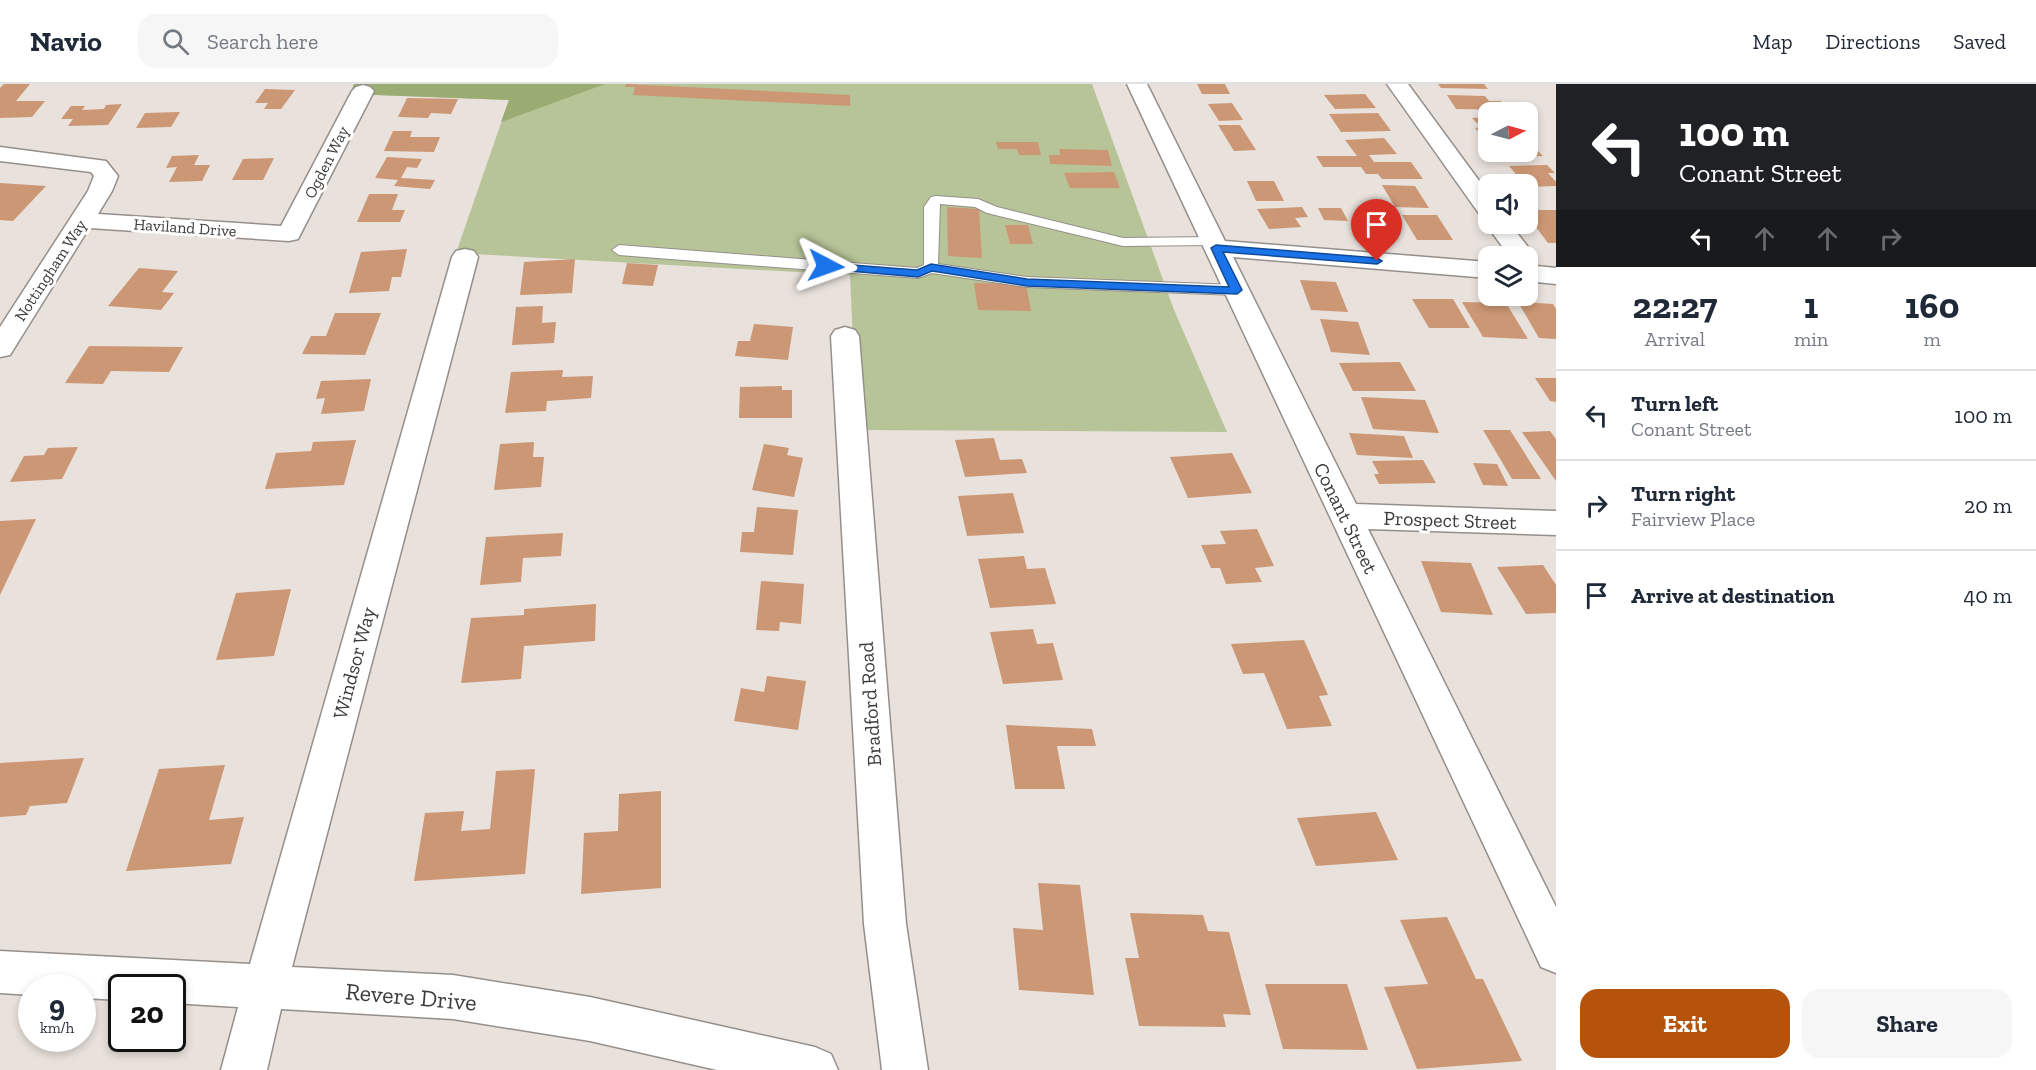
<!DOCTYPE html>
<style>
:root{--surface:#fff;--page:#f6f6f7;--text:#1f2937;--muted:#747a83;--line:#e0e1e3;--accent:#b45309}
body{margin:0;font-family:"Zilla Slab",serif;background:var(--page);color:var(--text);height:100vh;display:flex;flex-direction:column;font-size:22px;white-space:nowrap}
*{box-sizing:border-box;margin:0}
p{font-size:20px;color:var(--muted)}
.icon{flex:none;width:33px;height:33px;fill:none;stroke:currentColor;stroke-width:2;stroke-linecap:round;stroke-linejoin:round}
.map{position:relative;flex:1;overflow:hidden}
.drawer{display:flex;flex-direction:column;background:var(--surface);width:480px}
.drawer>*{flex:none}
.hud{background:#202124;color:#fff;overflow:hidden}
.needle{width:39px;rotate:84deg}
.controls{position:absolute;left:1478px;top:18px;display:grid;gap:12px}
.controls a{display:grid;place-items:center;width:60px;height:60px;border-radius:12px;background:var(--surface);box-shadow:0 3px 9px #0003;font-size:30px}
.speed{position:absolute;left:18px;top:890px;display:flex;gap:12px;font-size:30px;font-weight:700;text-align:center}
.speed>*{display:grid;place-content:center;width:78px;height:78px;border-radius:50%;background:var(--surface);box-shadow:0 3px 9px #0003;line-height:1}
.speed small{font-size:15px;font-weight:400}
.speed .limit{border:3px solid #111;border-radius:9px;background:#fff;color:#111}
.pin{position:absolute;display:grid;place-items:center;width:51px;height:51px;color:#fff;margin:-62px -26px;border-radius:50% 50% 50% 0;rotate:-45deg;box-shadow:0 0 6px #0007}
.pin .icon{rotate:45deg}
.me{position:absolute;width:66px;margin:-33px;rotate:94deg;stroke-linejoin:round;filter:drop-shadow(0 0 4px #0008)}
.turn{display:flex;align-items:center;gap:21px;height:126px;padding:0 24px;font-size:27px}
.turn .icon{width:78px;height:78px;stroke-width:2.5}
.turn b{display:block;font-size:42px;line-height:51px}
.lanes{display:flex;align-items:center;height:57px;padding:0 24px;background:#0003;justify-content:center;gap:30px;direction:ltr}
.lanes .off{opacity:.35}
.eta{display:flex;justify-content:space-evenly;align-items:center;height:102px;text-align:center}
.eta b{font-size:36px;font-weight:700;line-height:42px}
.cta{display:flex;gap:12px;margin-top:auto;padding:12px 24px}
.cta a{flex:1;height:69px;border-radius:18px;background:var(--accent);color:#fff;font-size:24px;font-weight:700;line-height:69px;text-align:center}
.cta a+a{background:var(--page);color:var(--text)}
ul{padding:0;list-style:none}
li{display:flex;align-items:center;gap:18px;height:90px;padding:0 24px;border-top:2px solid var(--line)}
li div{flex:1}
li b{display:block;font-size:22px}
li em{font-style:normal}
header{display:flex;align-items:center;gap:36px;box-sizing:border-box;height:84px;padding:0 30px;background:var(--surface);border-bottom:2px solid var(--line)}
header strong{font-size:28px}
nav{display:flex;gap:33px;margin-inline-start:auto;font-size:21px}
.search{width:420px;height:54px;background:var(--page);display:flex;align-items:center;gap:15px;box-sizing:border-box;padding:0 21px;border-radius:18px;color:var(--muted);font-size:22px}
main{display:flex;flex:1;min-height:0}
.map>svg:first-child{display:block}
.green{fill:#b7c498}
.forest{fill:#9bac73}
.building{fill:#cc9774}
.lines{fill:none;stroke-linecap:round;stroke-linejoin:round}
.service-casing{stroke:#958f8b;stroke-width:2}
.minor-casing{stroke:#958f8b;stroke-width:3}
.service{fill:#fff;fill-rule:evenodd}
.minor{fill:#fff;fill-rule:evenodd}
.route{fill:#1a73e8;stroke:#114b97;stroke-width:1.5}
.labels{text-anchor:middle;stroke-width:6;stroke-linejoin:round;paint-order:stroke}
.far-street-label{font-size:16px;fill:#3d3b39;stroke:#fff}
.street-label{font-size:20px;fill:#3d3b39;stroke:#fff}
.near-street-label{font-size:24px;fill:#3d3b39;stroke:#fff}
</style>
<header>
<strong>Navio</strong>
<div class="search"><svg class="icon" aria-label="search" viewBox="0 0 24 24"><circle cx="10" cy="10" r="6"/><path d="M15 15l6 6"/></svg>Search here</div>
<nav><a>Map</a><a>Directions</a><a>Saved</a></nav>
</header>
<main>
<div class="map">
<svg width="1556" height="986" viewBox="0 0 1556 986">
<rect width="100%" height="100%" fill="#e8e1dc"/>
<!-- green -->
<polygon class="green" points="354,0 1092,0 1174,226 1227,348 857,346 850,191 456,169 509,16 350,10"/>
<!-- forest -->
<polygon class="forest" points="354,0 605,0 501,38 509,16 350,10"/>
<!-- building -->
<g class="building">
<polygon points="4,0 30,0 16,17 45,17 32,33 0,34 0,4"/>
<polygon points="626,0 850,11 850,22 633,11 635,3 625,3"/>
<polygon points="1197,0 1225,0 1230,10 1202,10"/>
<polygon points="1438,0 1484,0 1488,5 1441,4"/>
<polygon points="265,5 295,6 281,25 264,25 268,19 255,19"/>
<polygon points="1365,10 1376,24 1335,25 1324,11"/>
<polygon points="1447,11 1485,12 1489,17 1501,17 1507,26 1456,25"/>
<polygon points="407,14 458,15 451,30 431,29 428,34 398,33"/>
<polygon points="1232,19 1243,36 1219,37 1208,20"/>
<polygon points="122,20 108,41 68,42 73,35 61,35 71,22 85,22 82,26 104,25 106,21"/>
<polygon points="180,28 171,43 136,44 145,29"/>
<polygon points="1378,29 1391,47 1341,48 1329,30"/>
<polygon points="1488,33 1488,50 1482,51 1475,44 1481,43 1472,34"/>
<polygon points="1218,41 1240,41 1256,66 1234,67"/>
<polygon points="393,47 412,47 410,53 440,53 434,68 384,67"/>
<polygon points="1384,54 1397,70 1369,71 1374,78 1411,78 1423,95 1382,95 1378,90 1366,90 1361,83 1323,83 1316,72 1357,72 1345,56"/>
<polygon points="1527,56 1543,72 1496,73 1491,68 1527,68"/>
<polygon points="996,58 1038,58 1041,71 1019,71 1017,65 998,65"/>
<polygon points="1059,65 1108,66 1112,82 1050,80 1049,71 1060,71"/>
<polygon points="199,71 194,81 210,81 202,97 169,98 177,83 166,84 172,72"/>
<polygon points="387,73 422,75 417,84 407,83 401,94 435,96 430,105 394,102 398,96 375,94"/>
<polygon points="274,74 263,96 232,96 243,75"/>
<polygon points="1547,81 1555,89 1548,89 1556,98 1556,102 1527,103 1509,82"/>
<polygon points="1114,88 1120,104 1070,104 1064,89"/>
<polygon points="1247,97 1274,97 1284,117 1256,117"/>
<polygon points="0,99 46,102 13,137 0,136"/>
<polygon points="1382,101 1415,102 1429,124 1395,123"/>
<polygon points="369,110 398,110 392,126 405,126 400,138 357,138"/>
<polygon points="947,123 979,125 982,174 948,172"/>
<polygon points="1302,123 1308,133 1295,134 1301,143 1269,145 1257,125"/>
<polygon points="1318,124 1341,124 1348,137 1324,136"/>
<polygon points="1527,126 1556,126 1556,159 1548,159 1527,131"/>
<polygon points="1402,131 1437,131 1453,156 1417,156"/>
<polygon points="1005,141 1028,141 1033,160 1010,160"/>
<polygon points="407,165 401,193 392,193 389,207 349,209 361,168"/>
<polygon points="575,175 572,209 520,211 524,178"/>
<polygon points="627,179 658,181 653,202 622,200"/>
<polygon points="139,184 178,187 162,208 174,209 161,226 108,222"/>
<polygon points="1300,196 1336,198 1348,228 1311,226"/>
<polygon points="974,199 1026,200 1031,227 978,226"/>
<polygon points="1412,215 1453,215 1470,244 1429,244"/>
<polygon points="1462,218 1506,219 1528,255 1483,253"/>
<polygon points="1518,218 1553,220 1556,225 1556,255 1539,254"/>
<polygon points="543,222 542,239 556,238 554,259 512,261 516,223"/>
<polygon points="335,229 381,229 365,271 302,270 311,252 326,252"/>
<polygon points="1320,235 1358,238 1370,271 1331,268"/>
<polygon points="754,240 793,243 788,276 735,272 738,257 750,257"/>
<polygon points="89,262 183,263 169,288 111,287 103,300 65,299"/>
<polygon points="1400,278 1416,307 1353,307 1339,279"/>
<polygon points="563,286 562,293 593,292 591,314 547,317 546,327 505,329 511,288"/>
<polygon points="1535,294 1556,294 1556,318 1550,317"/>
<polygon points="371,295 364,327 321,330 325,314 316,315 321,297"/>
<polygon points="782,302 782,306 792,306 792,334 739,334 740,303"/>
<polygon points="1361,313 1425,316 1439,349 1373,345"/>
<polygon points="1483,346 1510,346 1541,395 1512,395"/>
<polygon points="1550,347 1556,355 1556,397 1522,348"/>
<polygon points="1349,349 1404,352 1413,374 1357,371"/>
<polygon points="994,354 1000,376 1022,375 1027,389 965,393 955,356"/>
<polygon points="356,356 344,401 265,405 276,369 311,367 313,358"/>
<polygon points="534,358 533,373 544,373 541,403 494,406 500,360"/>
<polygon points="764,360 789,364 787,371 803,374 794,413 752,406"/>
<polygon points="78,363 62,395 10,398 24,372 44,371 48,364"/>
<polygon points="1232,369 1252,409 1188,414 1170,373"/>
<polygon points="1423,376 1436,399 1379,400 1374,390 1379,390 1372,377"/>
<polygon points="1473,379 1497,380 1508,402 1483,401"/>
<polygon points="1013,409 1024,449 967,452 958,412"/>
<polygon points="757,423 798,426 793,471 740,468 742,448 754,448"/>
<polygon points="36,435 0,511 0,437"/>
<polygon points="1257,445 1274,482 1255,484 1262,498 1226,500 1220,484 1211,484 1201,461 1226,460 1220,447"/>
<polygon points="563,449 561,472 523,474 521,498 480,501 486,453"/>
<polygon points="1024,472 1027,485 1045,484 1056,520 990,524 978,475"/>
<polygon points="1421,477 1471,479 1493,531 1441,528"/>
<polygon points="1543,481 1556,501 1556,529 1526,530 1497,483"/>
<polygon points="761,497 804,500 801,540 780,538 779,547 756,546"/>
<polygon points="291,505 274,572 216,576 236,509"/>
<polygon points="596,520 595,557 524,562 521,595 461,599 471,534 524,531 524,525"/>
<polygon points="1033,545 1037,560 1053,559 1063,596 1003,600 990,548"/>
<polygon points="1304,556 1328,611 1319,612 1332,642 1287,645 1264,589 1243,590 1231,560"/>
<polygon points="767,592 806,597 798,646 734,637 741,604 764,608"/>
<polygon points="1006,641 1092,645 1096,662 1057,662 1065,705 1015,705"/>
<polygon points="84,674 67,719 30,722 26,731 0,733 0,679"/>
<polygon points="225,681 209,736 244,733 231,780 126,787 159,685"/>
<polygon points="535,685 525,790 414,797 425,729 464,727 461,747 490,745 496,687"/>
<polygon points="661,707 661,804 581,810 584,749 618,747 619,710"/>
<polygon points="1376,728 1398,776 1316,782 1297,734"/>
<polygon points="1038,799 1080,801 1094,911 1019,906 1013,844 1043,846"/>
<polygon points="1130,829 1203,831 1208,847 1229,848 1251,931 1223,930 1226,943 1139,942 1125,874 1139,874"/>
<polygon points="1447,833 1476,895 1483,895 1522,977 1417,985 1384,903 1428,900 1400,836"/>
<polygon points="1265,900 1347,900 1368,966 1283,965"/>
</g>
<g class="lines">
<defs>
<polygon id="service" points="936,112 978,115 997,123 1123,154 1213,153 1220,157 1213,161 1123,162 987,129 975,123 940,120 938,180 1027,193 1237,201 1245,206 1237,211 1027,203 932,189 918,194 619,171 612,166 619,161 917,184 924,181 924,123 931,113"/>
<g id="minor">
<polygon points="1127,0 1147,0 1225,157 1488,178 1488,194 1233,173 1356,420 1556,427 1556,451 1368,445 1556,823 1556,889 1541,883"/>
<polygon points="1387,0 1408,0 1488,109 1488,133 1480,131"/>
<polygon points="363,1 370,3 374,7 298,155 289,157 89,144 10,271 0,273 0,243 88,107 94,92 91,88 0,77 0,63 106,77 118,92 112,107 98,130 281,142 352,7 356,3"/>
<polygon points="1488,137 1488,140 1510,140 1535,172 1531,178 1527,179 1527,172 1509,172 1486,140"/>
<polygon points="465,165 474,167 478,173 292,883 453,891 590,913 815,963 831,970 838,986 717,986 590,957 453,935 281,925 267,986 221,986 238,923 172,919 172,903 122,903 122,916 82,914 82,903 32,903 32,911 0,909 0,867 250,880 452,173 456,167"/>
<polygon points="1527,181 1556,184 1556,200 1527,197"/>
<polygon points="845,243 855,246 859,252 906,840 928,986 882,986 864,840 831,252 835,246"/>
</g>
</defs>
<!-- service casing -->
<use href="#service" class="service-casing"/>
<!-- minor casing -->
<use href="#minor" class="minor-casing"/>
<!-- service -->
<use href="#service" class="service"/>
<!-- minor -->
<use href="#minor" class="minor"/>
</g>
<!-- route -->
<polygon class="route" points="1216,161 1377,174 1382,177 1377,180 1223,168 1242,206 1237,210 1027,202 932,187 918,193 826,185 821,182 826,179 917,186 931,180 1027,195 1229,203 1211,164"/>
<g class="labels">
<!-- far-street labels -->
<g class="far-street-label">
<text transform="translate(326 78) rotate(-63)" y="6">Ogden Way</text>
<text transform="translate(185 143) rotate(4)" y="6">Haviland Drive</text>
<text transform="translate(50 186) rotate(-57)" y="6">Nottingham Way</text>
</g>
<!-- street labels -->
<g class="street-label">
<text transform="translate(1346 434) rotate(64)" y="7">Conant Street</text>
<text transform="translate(1450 436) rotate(2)" y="7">Prospect Street</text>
<text transform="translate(354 579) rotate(-75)" y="7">Windsor Way</text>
<text transform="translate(870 620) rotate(-94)" y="7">Bradford Road</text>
</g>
<!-- near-street labels -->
<g class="near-street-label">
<text transform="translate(411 913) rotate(5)" y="8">Revere Drive</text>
</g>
</g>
</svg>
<div class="controls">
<a><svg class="needle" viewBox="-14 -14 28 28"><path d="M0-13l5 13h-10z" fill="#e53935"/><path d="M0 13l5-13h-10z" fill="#747a83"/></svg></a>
<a><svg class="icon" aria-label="sound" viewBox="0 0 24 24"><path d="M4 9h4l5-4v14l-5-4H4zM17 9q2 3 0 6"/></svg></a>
<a><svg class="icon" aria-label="layers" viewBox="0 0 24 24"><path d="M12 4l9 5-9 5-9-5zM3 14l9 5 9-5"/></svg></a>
</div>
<div class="speed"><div>9<small>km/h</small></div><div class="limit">20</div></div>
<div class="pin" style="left:1377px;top:177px;background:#d93025"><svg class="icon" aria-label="arrive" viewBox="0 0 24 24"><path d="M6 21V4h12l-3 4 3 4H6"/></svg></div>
<svg class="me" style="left:826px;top:182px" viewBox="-20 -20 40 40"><path d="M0-17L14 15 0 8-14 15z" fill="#1a73e8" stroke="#fff" stroke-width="4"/></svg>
</div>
<section class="drawer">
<div class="hud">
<div class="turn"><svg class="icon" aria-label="left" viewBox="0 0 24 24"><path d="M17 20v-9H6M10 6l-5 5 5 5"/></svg><div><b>100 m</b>Conant Street</div></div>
<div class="lanes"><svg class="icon" aria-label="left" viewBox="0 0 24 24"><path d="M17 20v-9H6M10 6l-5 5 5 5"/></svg><svg class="icon off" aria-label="ahead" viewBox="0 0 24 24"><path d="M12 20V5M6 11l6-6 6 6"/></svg><svg class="icon off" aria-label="ahead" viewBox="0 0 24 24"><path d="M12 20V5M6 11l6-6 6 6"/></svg><svg class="icon off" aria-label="right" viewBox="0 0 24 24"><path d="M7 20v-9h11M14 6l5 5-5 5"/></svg></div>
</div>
<div class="eta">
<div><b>22:27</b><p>Arrival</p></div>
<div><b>1</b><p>min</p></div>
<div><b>160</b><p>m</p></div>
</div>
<ul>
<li><svg class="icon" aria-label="left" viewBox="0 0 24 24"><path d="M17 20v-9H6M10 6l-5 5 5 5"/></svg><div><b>Turn left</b><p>Conant Street</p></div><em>100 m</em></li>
<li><svg class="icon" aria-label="right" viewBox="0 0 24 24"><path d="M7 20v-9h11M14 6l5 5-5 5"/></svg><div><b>Turn right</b><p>Fairview Place</p></div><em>20 m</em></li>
<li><svg class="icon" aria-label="arrive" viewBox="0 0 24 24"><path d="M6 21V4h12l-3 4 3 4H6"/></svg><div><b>Arrive at destination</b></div><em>40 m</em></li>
</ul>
<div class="cta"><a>Exit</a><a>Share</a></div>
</section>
</main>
